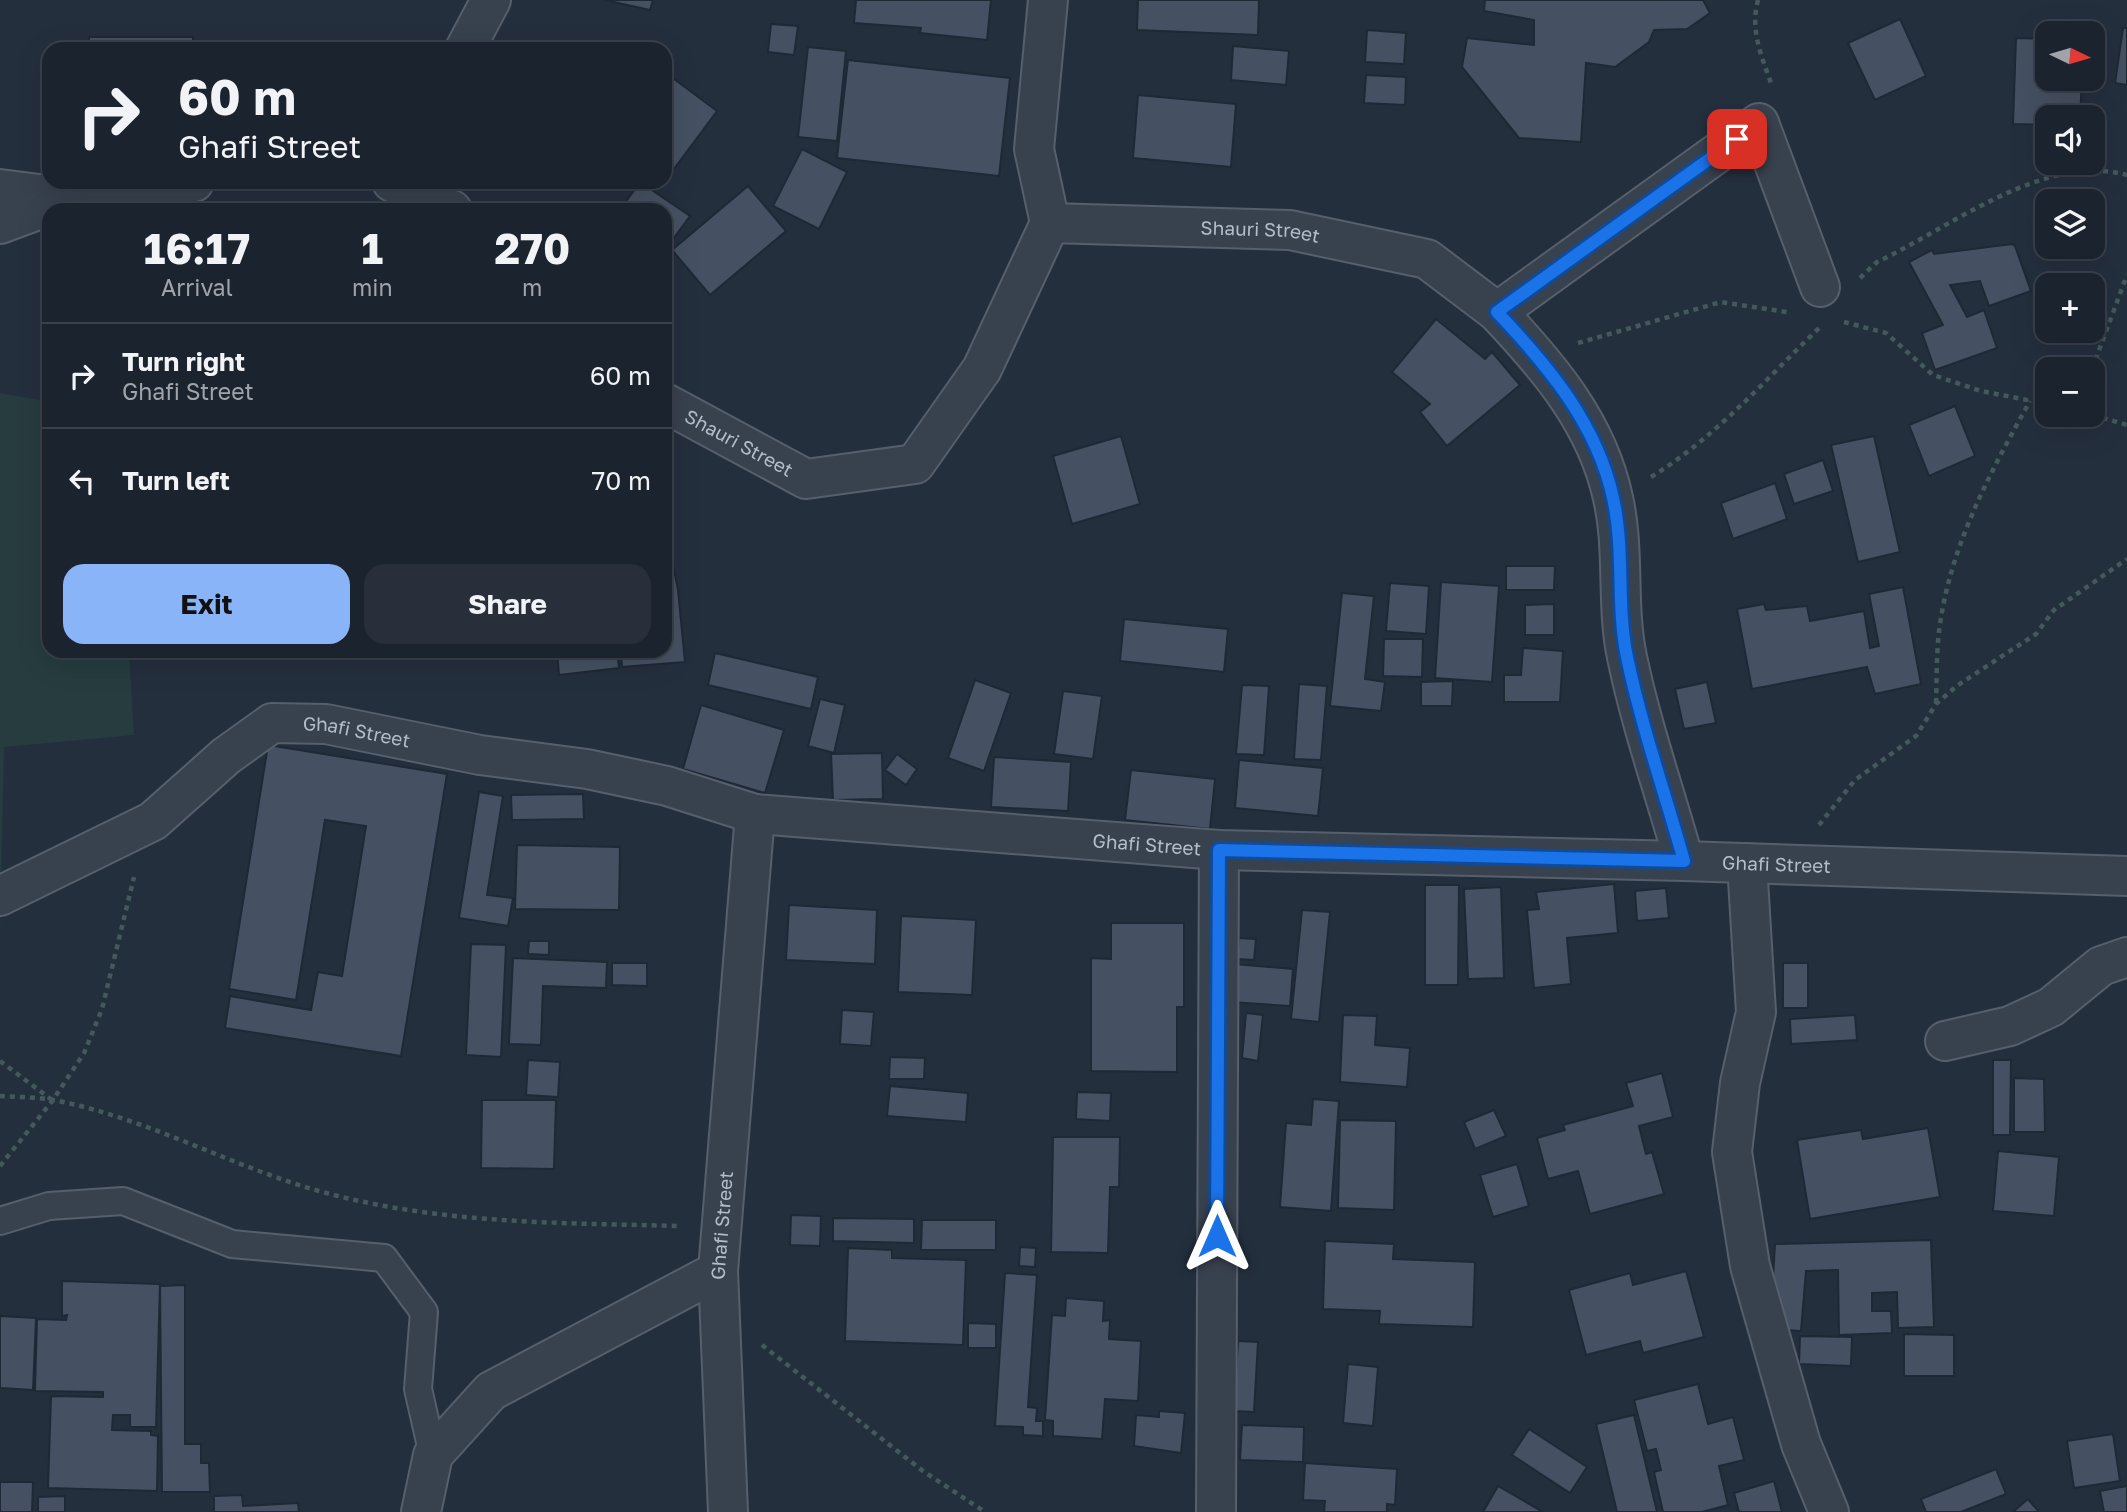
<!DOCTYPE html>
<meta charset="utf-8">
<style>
:root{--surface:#1b232e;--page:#282f3a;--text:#f1f3f6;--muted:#a0a4aa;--line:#39404a;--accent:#8ab4f8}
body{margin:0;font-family:"Golos Text",sans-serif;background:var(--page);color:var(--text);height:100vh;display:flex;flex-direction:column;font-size:26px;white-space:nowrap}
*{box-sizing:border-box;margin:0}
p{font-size:23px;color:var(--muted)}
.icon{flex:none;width:38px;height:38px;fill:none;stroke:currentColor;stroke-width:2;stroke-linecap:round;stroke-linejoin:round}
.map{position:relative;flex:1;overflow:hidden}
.sheet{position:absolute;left:42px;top:203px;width:630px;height:455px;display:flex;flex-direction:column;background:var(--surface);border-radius:21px;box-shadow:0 7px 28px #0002,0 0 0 2px var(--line)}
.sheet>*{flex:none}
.guide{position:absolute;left:42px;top:42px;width:630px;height:147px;border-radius:21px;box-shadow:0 7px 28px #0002,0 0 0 2px var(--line);background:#1b232e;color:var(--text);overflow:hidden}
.needle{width:46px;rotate:95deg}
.controls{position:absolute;left:2035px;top:21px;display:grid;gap:14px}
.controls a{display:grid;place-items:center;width:70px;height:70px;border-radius:14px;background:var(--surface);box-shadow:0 7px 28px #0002,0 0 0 2px var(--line);font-size:35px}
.pin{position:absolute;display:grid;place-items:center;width:60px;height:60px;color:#fff;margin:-30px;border-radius:14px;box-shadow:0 4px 10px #0006}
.me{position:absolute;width:77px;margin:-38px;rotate:0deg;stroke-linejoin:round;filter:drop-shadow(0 0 5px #0008)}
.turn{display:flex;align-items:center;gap:24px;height:147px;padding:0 21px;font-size:32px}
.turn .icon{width:91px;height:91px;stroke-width:2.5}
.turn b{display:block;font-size:49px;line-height:60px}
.eta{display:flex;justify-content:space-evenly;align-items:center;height:119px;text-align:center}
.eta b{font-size:42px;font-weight:700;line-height:49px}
.primary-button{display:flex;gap:14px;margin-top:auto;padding:14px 21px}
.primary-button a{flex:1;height:80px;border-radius:21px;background:var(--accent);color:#111;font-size:28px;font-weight:700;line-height:80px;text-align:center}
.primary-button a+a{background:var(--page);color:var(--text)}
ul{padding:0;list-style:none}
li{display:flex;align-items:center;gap:21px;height:105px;padding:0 21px;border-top:2px solid var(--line)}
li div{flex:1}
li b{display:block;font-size:26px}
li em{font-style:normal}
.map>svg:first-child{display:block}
.green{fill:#263c3f}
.building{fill:#455162;stroke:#1f2835;stroke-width:2}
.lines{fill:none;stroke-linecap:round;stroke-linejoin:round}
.service-casing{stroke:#565f6c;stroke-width:30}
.minor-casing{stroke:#565f6c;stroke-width:42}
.path{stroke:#44595c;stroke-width:4.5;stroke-dasharray:5 5;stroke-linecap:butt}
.service{stroke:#38414e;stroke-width:26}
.minor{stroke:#38414e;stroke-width:38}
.route-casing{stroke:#114b97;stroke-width:18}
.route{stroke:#1a73e8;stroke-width:12}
.labels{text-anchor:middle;stroke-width:7;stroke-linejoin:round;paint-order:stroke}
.street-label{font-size:19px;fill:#b4bcc9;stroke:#1d2633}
</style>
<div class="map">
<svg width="2127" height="1512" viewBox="0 0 2127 1512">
<rect width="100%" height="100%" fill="#242f3e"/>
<!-- green -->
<polygon class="green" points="0,393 49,402 49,651 129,651 134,735 4,747 0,931"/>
<!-- building -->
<g class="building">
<polygon points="605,0 653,0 650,10"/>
<polygon points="856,0 991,0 987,40 920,33 921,28 854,23"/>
<polygon points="1138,0 1259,0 1258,35 1137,30"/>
<polygon points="1485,0 1703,0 1710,13 1687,29 1654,30 1649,42 1615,67 1586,63 1581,142 1519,138 1462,67 1467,38 1534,45 1534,20 1484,11"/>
<polygon points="1900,19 1926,76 1875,100 1848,43"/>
<polygon points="771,24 798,26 794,55 768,52"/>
<polygon points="2123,28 2127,28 2127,85 2115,83"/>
<polygon points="1367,30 1406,33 1404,64 1365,62"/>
<rect x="89" y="37" width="104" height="12"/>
<polygon points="2016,38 2048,39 2048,79 2082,79 2080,117 2048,117 2048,125 2013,124"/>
<polygon points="1233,46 1289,51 1286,85 1231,80"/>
<polygon points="808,47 846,51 837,141 798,137"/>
<polygon points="848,60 1010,78 999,176 837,158"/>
<polygon points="1366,75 1406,77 1405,105 1364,103"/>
<polygon points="670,76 717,111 665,181 665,83"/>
<polygon points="1138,95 1236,104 1231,167 1133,158"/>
<polygon points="802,149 847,172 819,229 773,206"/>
<polygon points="640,182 690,216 668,246 665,244 665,210 620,210"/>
<polygon points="748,186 786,231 710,295 672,250"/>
<polygon points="2012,244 2015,246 2031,291 1989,306 1980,281 1950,285 1967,317 1984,310 1997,348 1935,370 1922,333 1943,325 1909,262 1932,250 1934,254"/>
<polygon points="1436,319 1485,359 1492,352 1520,385 1447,446 1420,412 1430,404 1392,372"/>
<polygon points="1955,406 1975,456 1929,476 1909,425"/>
<polygon points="1121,436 1140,504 1072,524 1053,456"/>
<polygon points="1874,436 1900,552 1858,562 1831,445"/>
<polygon points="1823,460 1833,491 1794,504 1784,474"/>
<polygon points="1775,483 1787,519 1733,539 1721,503"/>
<polygon points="673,565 678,590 685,662 622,667 621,651 665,651 665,566"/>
<polygon points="1506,566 1555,566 1554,590 1506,590"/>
<polygon points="1441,582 1499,586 1492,682 1435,678"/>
<polygon points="1390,583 1429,586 1426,634 1386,631"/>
<polygon points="1903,587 1921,684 1875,694 1867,667 1752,689 1737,609 1764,604 1766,610 1807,606 1810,621 1864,611 1870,648 1879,646 1869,594"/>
<polygon points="1342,593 1374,596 1365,679 1385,682 1381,711 1330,706"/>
<polygon points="1554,604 1554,635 1525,635 1525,605"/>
<polygon points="1124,619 1228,629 1224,672 1120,661"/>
<polygon points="1384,639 1423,639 1422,677 1383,676"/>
<polygon points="1523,648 1563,651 1560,702 1504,702 1504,675 1521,675"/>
<polygon points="557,651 617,651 619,668 559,675"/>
<polygon points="715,653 818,677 811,709 708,685"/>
<polygon points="975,680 1011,693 984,771 948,758"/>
<polygon points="1453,681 1452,706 1421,706 1421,682"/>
<polygon points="1707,682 1716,723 1684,729 1675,689"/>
<polygon points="1299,684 1327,686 1321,760 1294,759"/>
<polygon points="1242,685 1269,686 1264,755 1236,754"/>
<polygon points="1063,691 1102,696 1093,759 1054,754"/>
<polygon points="820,699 845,705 834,753 808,746"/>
<polygon points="701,705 784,730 765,793 683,769"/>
<polygon points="268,745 447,774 401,1056 225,1028 230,996 311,1010 318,972 342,976 366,826 325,820 296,1000 229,989"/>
<polygon points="882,753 883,799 833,800 831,754"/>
<polygon points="897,754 917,769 906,785 885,770"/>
<polygon points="994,757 1071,762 1068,811 991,807"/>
<polygon points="1239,760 1323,768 1318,816 1235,808"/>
<polygon points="1131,770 1215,779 1210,829 1125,820"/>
<polygon points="479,792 503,796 487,895 513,898 508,926 459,918"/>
<polygon points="583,794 584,819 512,820 511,795"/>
<polygon points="517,845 620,847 619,910 515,909"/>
<polygon points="1614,884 1618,933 1567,938 1571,984 1534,988 1527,910 1539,909 1536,892"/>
<polygon points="1425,885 1459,885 1458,985 1425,985"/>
<polygon points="1501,887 1504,978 1468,979 1464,889"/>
<polygon points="1666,888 1669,918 1637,921 1635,891"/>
<polygon points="789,905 877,910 875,964 786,960"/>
<polygon points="1302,910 1330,912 1319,1022 1291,1019"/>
<polygon points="901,916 976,920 972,995 898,992"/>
<polygon points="1111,923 1184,923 1184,1007 1177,1007 1177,1072 1091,1071 1091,958 1111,959"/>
<polygon points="1239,938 1256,939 1254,960 1237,959"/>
<polygon points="529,941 549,941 549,955 528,954"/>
<polygon points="471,944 506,945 501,1057 466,1055"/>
<polygon points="513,958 607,962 606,988 543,986 541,1045 509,1044"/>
<polygon points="612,963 647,963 647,986 612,985"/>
<rect x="1783" y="963" width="25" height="45"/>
<polygon points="1234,964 1293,969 1290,1006 1231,1002"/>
<polygon points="842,1010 874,1012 871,1046 840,1044"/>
<polygon points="1246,1013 1263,1015 1258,1061 1242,1058"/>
<polygon points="1343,1015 1377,1016 1375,1045 1410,1048 1407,1087 1340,1082"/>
<polygon points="1855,1015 1857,1040 1791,1044 1790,1019"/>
<polygon points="890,1057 925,1058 924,1079 889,1079"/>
<polygon points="528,1060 560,1062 558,1097 526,1095"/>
<polygon points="1993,1060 2011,1060 2010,1135 1993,1135"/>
<polygon points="1662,1073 1673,1117 1639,1126 1646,1154 1652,1152 1664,1194 1590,1214 1578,1171 1548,1179 1537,1138 1565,1130 1563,1125 1633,1106 1626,1083"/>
<polygon points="2014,1078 2044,1079 2045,1132 2014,1132"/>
<polygon points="890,1086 968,1093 966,1122 887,1116"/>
<polygon points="1077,1092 1111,1093 1110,1121 1076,1119"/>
<polygon points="1313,1099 1339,1101 1331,1211 1280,1207 1286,1123 1311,1125"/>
<polygon points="482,1100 556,1100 554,1169 481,1168"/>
<polygon points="1494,1110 1506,1136 1475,1149 1464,1122"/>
<polygon points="1340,1120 1396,1121 1394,1210 1338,1208"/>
<polygon points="1928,1128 1940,1197 1810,1219 1797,1140 1861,1130 1863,1139"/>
<polygon points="1053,1137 1120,1137 1119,1187 1110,1187 1108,1253 1051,1252"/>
<polygon points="1998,1151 2059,1157 2054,1216 1993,1211"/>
<polygon points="1517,1164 1529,1206 1493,1217 1480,1175"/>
<polygon points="791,1215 821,1216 820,1246 790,1245"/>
<polygon points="833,1218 914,1219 914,1243 833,1241"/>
<polygon points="922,1220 996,1220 996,1250 921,1250"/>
<polygon points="1931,1240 1934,1327 1898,1328 1897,1292 1872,1293 1872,1311 1891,1311 1892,1333 1839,1335 1838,1270 1806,1271 1801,1331 1770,1329 1775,1244"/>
<polygon points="1325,1241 1394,1244 1393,1259 1475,1262 1473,1327 1379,1324 1380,1311 1323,1309"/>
<polygon points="1020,1247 1036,1248 1035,1267 1019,1266"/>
<polygon points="848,1248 892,1250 892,1258 966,1260 963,1345 845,1341"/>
<polygon points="1686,1271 1704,1337 1643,1353 1640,1341 1586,1355 1569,1290 1630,1273 1633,1285"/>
<polygon points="1005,1273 1037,1275 1028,1407 1037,1408 1036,1421 1043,1421 1043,1436 1023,1435 1023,1427 995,1426"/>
<polygon points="62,1281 160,1284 156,1427 130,1427 130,1415 113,1415 112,1430 151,1431 151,1435 158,1436 157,1491 48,1488 51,1396 103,1397 103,1392 35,1391 37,1319 66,1320 67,1315 62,1316"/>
<polygon points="185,1285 185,1444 201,1444 201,1463 209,1463 210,1492 162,1492 160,1286"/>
<polygon points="1066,1298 1104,1301 1103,1321 1110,1320 1109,1339 1141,1341 1138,1401 1105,1399 1102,1439 1053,1436 1053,1421 1045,1420 1052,1315 1065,1316"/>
<polygon points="0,1316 36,1318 33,1390 0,1388"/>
<polygon points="968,1323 996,1324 996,1348 968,1348"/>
<polygon points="1904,1334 1954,1335 1954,1376 1904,1376"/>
<polygon points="1800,1336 1852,1337 1851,1366 1799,1364"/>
<polygon points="1238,1341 1258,1342 1254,1412 1234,1411"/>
<polygon points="1348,1364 1378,1367 1373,1426 1343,1423"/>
<polygon points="1698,1384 1708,1424 1733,1417 1744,1460 1719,1466 1728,1505 1702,1512 1663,1512 1654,1472 1661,1470 1656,1449 1647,1451 1634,1400"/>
<polygon points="1159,1411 1185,1413 1181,1453 1134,1446 1136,1415 1159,1417"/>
<polygon points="1634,1415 1657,1512 1617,1512 1596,1424"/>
<polygon points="1242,1425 1304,1427 1303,1462 1240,1460"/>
<polygon points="1529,1429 1587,1467 1570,1493 1512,1455"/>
<polygon points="2113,1434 2120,1481 2074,1488 2067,1441"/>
<polygon points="1305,1463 1397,1469 1395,1505 1387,1504 1387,1512 1324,1512 1325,1501 1303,1500"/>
<polygon points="1996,1469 2006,1494 1961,1512 1926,1512 1921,1499"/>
<polygon points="1774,1481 1782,1512 1739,1512 1734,1493"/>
<polygon points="0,1482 33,1482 32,1512 0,1512"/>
<polygon points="1498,1486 1543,1512 1483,1512"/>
<polygon points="2127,1486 2127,1512 2104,1512 2100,1491"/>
<polygon points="242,1495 243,1506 298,1503 299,1512 214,1512 214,1496"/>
<polygon points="65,1496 65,1512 38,1512 38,1497"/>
<polygon points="2028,1499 2039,1512 2013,1512"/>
</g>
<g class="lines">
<defs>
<polyline id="service" points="0,1221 49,1206 123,1201 232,1244 384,1258 424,1312 418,1389 433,1455"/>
<g id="minor">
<polyline points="1048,0 1034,149 1050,223"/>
<polyline points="465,49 491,0"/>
<polyline points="392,182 452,210"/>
<polyline points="0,189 70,198 150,192 194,182"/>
<polyline points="0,224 65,200"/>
<path d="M1497 312C1548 366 1597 423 1613 498 1625 550 1616 605 1627 657 1641 725 1665 793 1684 861"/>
<path id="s1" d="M665 403 806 479 915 464 982 369 1050 223 1290 230 1427 259 1497 312 1759 123 1820 287"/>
<polyline points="1747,863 1756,1012 1740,1083 1732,1152 1750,1266 1801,1444 1829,1512"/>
<path id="s2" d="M0 896 153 821 226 756 272 723 326 724 480 755 587 769 667 786 755 814 1219 850 1684 861 2127 876"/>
<polyline points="1945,1041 2010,1026 2051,1007 2101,966 2127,957"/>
<polyline points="421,1512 433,1455 491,1391 718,1271"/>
<path id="s3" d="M728 1512 718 1271 755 814"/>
<polyline points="1216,1512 1219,850"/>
</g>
</defs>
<!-- service casing -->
<use href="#service" class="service-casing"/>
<!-- minor casing -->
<use href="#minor" class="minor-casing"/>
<!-- path -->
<g class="path">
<path d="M1758 0C1750 30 1761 55 1771 83"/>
<path d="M1860 278 1877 262C1950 228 2044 152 2127 175"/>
<polyline points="1844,322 1886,333 1933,375 1981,391 2048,404"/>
<polyline points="1578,343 1721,302 1787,312"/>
<polyline points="2092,369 2127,275"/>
<polyline points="2093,415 2127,425"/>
<path d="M1651 477C1716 437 1764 381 1819 328"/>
<path d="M1936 703C1937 675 1936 646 1941 618 1953 541 1992 469 2030 401"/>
<polyline points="1819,825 1855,780 1916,736 1936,704 1958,685 2036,634 2054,610 2127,559"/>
<polyline points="0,1061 52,1100"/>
<path d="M0 1096C17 1097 36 1097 53 1100 150 1118 238 1171 334 1195 447 1224 565 1223 681 1226"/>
<polyline points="0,1166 53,1100 84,1053 102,1009 134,877"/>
<polyline points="762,1345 923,1471 985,1512"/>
</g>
<!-- service -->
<use href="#service" class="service"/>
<!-- minor -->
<use href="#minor" class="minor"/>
</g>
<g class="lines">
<defs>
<path id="route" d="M1217 1236 1219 850 1684 861C1665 793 1641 725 1627 657 1616 605 1625 550 1613 498 1597 424 1548 366 1497 312L1737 139"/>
</defs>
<!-- route casing -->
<use href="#route" class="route-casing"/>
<!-- route -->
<use href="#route" class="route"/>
</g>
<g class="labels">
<!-- street labels -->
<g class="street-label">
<text dy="7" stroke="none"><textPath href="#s1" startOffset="758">Shauri Street</textPath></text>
<text dy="7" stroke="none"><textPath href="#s1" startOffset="84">Shauri Street</textPath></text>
<text dy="7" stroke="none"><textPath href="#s2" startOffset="410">Ghafi Street</textPath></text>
<text dy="7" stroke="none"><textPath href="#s2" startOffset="1211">Ghafi Street</textPath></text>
<text dy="7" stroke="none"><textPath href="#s2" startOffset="1841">Ghafi Street</textPath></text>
<text dy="7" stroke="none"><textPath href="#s3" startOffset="287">Ghafi Street</textPath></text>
</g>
</g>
</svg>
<div class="controls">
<a><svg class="needle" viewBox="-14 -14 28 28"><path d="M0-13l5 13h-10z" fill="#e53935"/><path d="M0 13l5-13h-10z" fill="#a0a4aa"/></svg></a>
<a><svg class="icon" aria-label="sound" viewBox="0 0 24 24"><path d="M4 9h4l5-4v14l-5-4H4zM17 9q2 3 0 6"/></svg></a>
<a><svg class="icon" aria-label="layers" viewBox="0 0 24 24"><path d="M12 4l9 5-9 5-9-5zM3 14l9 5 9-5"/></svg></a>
<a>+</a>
<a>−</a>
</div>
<div class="pin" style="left:1737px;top:139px;background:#d93025"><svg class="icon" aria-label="arrive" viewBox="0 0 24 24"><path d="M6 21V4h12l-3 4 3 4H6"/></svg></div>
<svg class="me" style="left:1217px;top:1236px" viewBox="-20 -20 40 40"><path d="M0-17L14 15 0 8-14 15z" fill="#1a73e8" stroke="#fff" stroke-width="4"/></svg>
<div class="guide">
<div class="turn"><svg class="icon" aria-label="right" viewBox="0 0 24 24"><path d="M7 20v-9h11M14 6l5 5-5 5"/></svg><div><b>60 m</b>Ghafi Street</div></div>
</div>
<section class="sheet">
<div class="eta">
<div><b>16:17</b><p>Arrival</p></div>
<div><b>1</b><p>min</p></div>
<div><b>270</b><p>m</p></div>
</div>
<ul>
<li><svg class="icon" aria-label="right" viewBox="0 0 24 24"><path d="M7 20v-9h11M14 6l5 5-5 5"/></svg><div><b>Turn right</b><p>Ghafi Street</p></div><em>60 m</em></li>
<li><svg class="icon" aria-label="left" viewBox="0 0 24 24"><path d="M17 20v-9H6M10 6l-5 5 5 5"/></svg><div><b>Turn left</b></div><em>70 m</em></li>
</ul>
<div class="primary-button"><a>Exit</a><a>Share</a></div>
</section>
</div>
